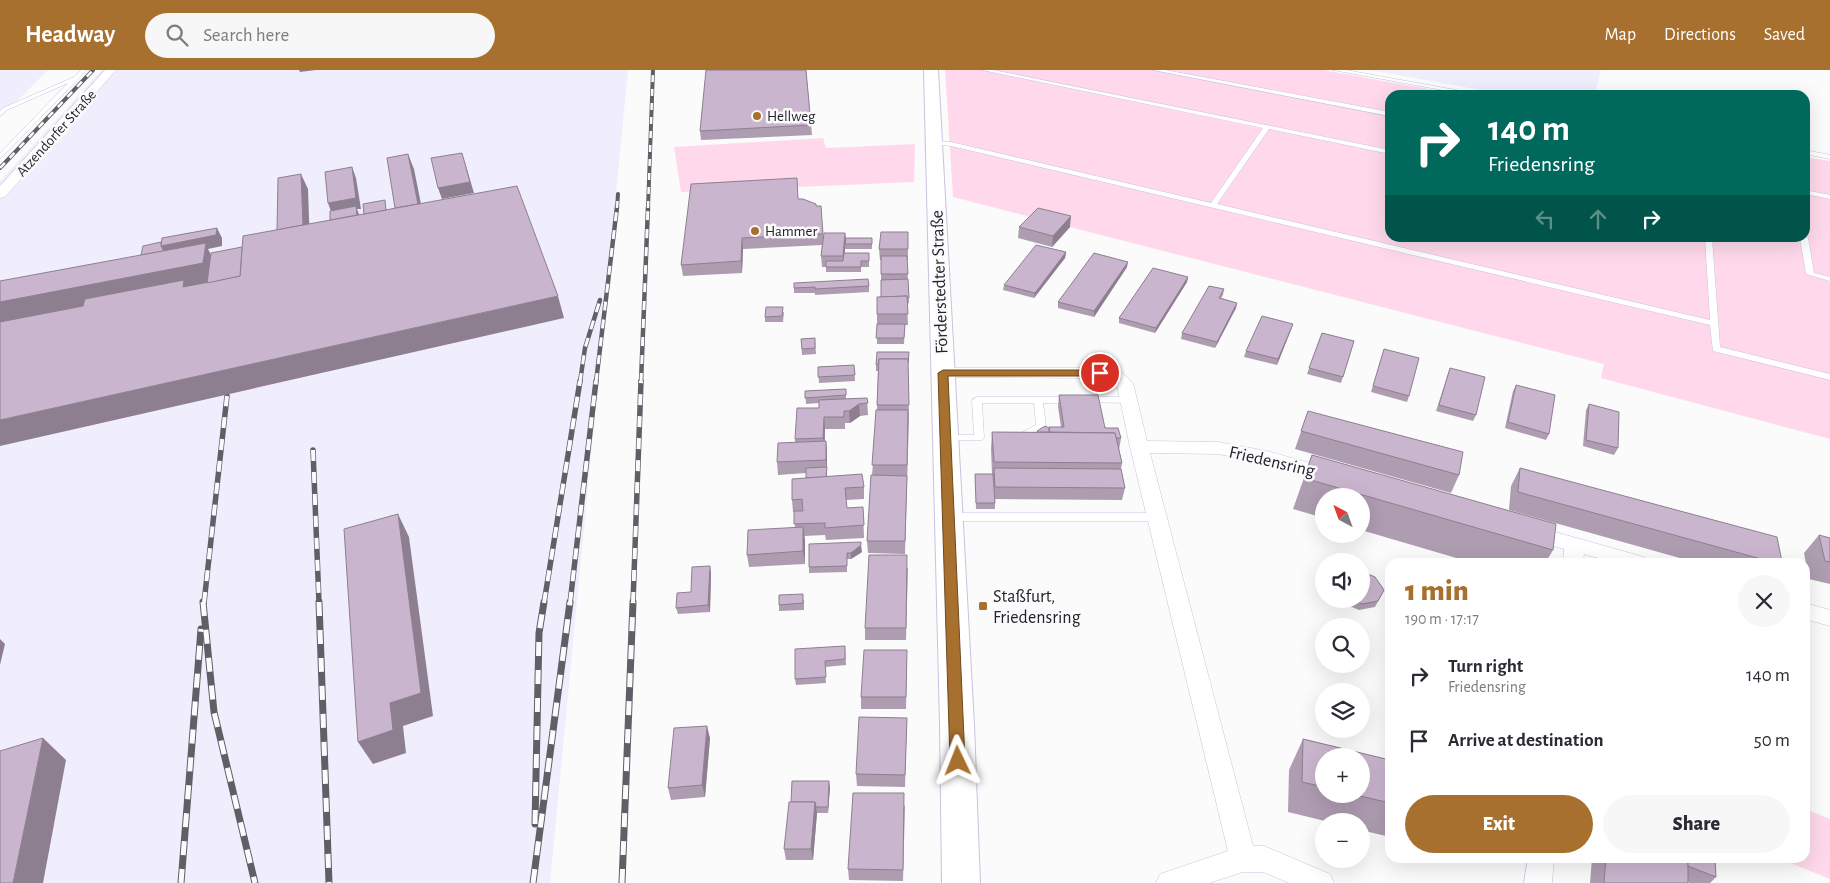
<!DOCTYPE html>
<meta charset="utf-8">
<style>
:root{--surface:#fff;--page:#f7f7f7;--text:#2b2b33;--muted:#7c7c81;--accent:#a8702e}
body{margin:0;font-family:"Alegreya Sans",sans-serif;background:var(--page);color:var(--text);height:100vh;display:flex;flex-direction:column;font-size:19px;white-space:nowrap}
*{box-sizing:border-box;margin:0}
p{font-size:16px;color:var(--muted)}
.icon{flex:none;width:28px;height:28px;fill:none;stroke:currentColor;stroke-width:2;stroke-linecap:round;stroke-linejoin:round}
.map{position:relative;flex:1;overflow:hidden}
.side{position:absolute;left:1385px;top:488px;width:425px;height:305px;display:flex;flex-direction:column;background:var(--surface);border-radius:15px;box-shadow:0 5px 20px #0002}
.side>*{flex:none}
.top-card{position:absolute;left:1385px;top:20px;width:425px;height:152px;border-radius:15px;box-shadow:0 5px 20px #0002;background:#00695c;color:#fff;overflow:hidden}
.needle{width:32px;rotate:319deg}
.tools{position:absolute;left:1315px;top:418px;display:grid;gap:10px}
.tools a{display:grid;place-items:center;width:55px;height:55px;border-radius:50%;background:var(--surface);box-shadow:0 5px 20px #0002;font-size:25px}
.pin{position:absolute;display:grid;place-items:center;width:42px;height:42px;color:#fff;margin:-21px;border:2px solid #fff;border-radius:50%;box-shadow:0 1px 5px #0007}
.me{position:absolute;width:55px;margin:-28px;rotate:358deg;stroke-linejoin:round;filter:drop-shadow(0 0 4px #0008)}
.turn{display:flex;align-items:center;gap:18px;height:105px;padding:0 20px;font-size:22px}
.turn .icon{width:65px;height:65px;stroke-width:2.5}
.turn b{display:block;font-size:35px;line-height:42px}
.lanes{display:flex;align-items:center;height:48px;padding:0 20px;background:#0003;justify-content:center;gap:25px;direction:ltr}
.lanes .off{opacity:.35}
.round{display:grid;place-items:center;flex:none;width:52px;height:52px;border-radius:26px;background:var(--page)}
.headline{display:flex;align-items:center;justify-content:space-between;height:85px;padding:0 20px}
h1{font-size:30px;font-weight:800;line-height:38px;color:var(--accent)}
.primary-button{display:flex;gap:10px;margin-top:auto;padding:10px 20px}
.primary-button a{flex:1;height:58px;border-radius:30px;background:var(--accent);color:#fff;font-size:20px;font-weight:800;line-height:58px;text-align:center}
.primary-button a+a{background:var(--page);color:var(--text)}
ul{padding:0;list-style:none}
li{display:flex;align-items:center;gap:15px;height:65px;padding:0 20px}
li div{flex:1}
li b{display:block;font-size:19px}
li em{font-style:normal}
header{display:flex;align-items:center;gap:30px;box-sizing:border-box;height:70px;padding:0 25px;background:var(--accent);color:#fff}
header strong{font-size:24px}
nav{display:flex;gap:28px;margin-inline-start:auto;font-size:18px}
.search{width:350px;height:45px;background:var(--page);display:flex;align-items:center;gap:12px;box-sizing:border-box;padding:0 18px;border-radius:28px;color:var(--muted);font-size:19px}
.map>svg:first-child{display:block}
.built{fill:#f0eefd}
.green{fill:#ffd9eb}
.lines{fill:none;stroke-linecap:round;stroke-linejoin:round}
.lane-casing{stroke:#c8c2e0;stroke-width:1}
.street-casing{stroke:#c8c2e0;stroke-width:1}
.secondary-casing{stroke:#c8c2e0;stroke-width:2}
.lane{fill:#fff;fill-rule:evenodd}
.street{fill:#fff;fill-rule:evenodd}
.secondary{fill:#fff;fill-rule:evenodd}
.rail-far3-casing{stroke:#605f67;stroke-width:4}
.rail-far2-casing{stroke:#605f67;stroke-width:4.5}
.rail-far1-casing{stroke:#605f67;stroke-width:5.5}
.rail-casing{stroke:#605f67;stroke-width:7}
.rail-far3{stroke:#fbfbfb;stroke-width:2.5;stroke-dasharray:7;stroke-linecap:butt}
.rail-far2{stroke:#fbfbfb;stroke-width:3;stroke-dasharray:9;stroke-linecap:butt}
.rail-far1{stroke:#fbfbfb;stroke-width:4;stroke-dasharray:11;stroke-linecap:butt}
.rail{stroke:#fbfbfb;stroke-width:5;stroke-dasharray:14;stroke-linecap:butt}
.wall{fill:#ae9cb1;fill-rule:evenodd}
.shaded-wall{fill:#8d7f90}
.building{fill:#cab5ce;stroke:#8d7f90}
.route{fill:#a8702e;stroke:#6d491e}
.poi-dot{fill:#a8702e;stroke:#fbfbfb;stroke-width:2}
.labels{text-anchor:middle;stroke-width:5;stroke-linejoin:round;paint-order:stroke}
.far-poi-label{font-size:15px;fill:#24222d;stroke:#fbfbfb;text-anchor:start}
.far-street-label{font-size:15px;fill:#24222d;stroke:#fbfbfb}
.street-label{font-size:18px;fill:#24222d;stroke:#fbfbfb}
.poi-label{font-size:18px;fill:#24222d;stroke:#fbfbfb;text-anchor:start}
</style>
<header>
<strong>Headway</strong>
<div class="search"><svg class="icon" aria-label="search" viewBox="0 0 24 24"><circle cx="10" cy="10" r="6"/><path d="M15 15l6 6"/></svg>Search here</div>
<nav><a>Map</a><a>Directions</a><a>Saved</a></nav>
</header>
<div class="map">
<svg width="1830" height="813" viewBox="0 0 1830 813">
<rect width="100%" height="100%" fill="#fbfbfb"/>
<!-- built -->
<g class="built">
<polygon points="0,0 48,0 0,48"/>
<polygon points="102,0 628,0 550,813 0,813 0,111"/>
<polygon points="1370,0 1601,0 1595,25 1509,25"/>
</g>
<!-- green -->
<g class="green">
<polygon points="945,0 1323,0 1462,25 1390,25 1390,168 1805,168 1805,87 1830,91 1830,369 1601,308 1604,294 953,127"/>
<polygon points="823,68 826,78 915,74 914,112 681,122 674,77"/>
<polygon points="1805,739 1830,749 1830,809 1778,788 1805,788"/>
</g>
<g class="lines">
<defs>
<g id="lane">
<polygon points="81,0 87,0 0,89 0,83 68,13 7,40 0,46 0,41 3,38 74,7"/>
<polygon points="982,0 993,0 1390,80 1390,84 1269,59 1217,134 1710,250 1705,168 1712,168 1720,277 1830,304 1830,310 1713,281 1710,255 951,76 932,74 931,73 934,71 951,72 1211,133 1263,58"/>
<polygon points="1153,0 1165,0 1390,42 1390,46"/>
<polygon points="1333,0 1346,0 1483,25 1470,25"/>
<polygon points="1805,80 1830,85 1830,89 1805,84"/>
<polygon points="1805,120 1830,125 1830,129 1805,124"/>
<polygon points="1805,166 1808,168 1814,203 1830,207 1830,211 1806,204 1800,168 1805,168"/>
<polygon points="977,327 1073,327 1078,330 1073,333 1043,333 1046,356 1020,370 1017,369 1015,367 1017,365 1036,355 1034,333 982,333 984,368 982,370 944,370 942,368 944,366 947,365 974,365 972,330"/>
<polygon points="1087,327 1129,327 1134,330 1129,333 1084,332 1082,330 1084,328"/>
<polygon points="950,443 1156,443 1161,447 1156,451 950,451 945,447"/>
</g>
<g id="street">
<polygon points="105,0 116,0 5,127 0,128 0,116"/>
<polygon points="943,298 1101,298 1120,301 1133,313 1147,371 1218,372 1267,381 1338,401 1340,405 1338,409 1331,411 1266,393 1218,384 1150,383 1253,776 1264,776 1330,804 1334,813 1289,813 1263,802 1243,802 1209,813 1156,813 1160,804 1228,781 1130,377 1117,315 1109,309 1101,308 937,307 935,303 937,299"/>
<polygon points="1530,455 1644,487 1647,492 1612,492 1584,484 1583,492 1563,492 1564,479 1523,467 1520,462 1523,457"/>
<polygon points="1805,533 1830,540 1830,556 1805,549"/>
<polygon points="1528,788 1554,788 1552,813 1524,813"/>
</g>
<polygon id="secondary" points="924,0 938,0 974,655 980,813 942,813 940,655"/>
</defs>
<!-- lane casing -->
<use href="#lane" class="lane-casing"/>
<!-- street casing -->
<use href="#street" class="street-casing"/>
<!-- secondary casing -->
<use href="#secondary" class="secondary-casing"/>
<!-- lane -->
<use href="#lane" class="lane"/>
<!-- street -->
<use href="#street" class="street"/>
<!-- secondary -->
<use href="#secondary" class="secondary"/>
<defs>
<g id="rail-far3">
<polyline points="0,98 93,0"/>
<polyline points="617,138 618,124"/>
<polyline points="648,138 653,0"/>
</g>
<g id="rail-far2">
<polyline points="580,312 585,278 600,230"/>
<polyline points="596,312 617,137"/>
<polyline points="641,312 648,137"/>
</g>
<g id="rail-far1">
<polyline points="313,380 319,533"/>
<polyline points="204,533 227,326"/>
<polyline points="544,533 580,311"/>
<polyline points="570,533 596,311"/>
<polyline points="633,533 641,311"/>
</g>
<g id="rail">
<polyline points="203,532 214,642 255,813"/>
<polyline points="319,532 329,813"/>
<polyline points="535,754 539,563 544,532"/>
<polyline points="181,813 201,559"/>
<polyline points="533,813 570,532"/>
<polyline points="622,813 633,532"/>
</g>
</defs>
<!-- rail-far3 casing -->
<use href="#rail-far3" class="rail-far3-casing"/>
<!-- rail-far2 casing -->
<use href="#rail-far2" class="rail-far2-casing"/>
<!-- rail-far1 casing -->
<use href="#rail-far1" class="rail-far1-casing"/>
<!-- rail casing -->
<use href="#rail" class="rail-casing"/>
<!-- rail-far3 -->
<use href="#rail-far3" class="rail-far3"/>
<!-- rail-far2 -->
<use href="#rail-far2" class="rail-far2"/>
<!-- rail-far1 -->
<use href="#rail-far1" class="rail-far1"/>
<!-- rail -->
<use href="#rail" class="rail"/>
</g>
<!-- wall -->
<g class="wall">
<polygon points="806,0 812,65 701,70 700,61"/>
<polygon points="798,129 816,136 821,136 823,166 845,163 846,168 872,168 872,179 845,179 845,183 869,183 869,197 861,197 861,202 826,202 826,197 822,197 821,186 822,175 743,179 742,203 683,206 681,195"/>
<polygon points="1019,157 1070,157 1052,177 1018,168"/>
<polygon points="908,162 908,190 907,190 909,233 907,234 908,255 905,255 904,274 877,274 877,227 881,227 881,190 880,190 879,179"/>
<polygon points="1066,182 1065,188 1034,228 1003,220 1004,215"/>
<polygon points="1127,197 1094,247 1058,238 1058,232"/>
<polygon points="1188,207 1187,212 1155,263 1119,253 1119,248"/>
<polygon points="794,213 869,216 869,222 815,225 815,223 794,223"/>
<polygon points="1224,219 1223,225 1221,228 1237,233 1236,238 1215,278 1181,269 1182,263"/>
<polygon points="784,242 783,252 765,252 765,247"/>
<polygon points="1293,254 1277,295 1244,287 1246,281"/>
<polygon points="1322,263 1354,271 1341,313 1307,304"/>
<polygon points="815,268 816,284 802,285 801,269"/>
<polygon points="1384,279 1409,326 1407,332 1371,322"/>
<polygon points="854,295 855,311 819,313 818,297"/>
<polygon points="876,295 908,298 909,347 905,484 868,483 867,471 877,340 878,301 876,301"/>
<polygon points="1450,298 1476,345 1473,351 1436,341 1448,304"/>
<polygon points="1516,315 1549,364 1546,370 1505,358 1513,321"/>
<polygon points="846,319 846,329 867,328 868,345 860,346 850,353 845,353 845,359 825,359 825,371 826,371 827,383 827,407 864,417 864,429 846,430 847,438 863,437 864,468 826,470 825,465 804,466 805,494 749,497 747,485 795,458 794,442 793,442 792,430 806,408 806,403 778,405 777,392 795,372 795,369 819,338 819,333 806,334 805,321"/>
<polygon points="1059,325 1121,368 1119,380 1122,393 1121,399 1125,418 1122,430 995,429 995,439 976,439 975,404 992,404 991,379 992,362 1037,362 1037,361 1049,358 1061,357 1058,337"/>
<polygon points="1589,334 1618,378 1614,385 1583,376 1586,340"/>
<polygon points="1308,341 1459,405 1451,423 1295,379"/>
<polygon points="1312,385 1553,480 1546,492 1470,492 1361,460 1361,426 1324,426 1324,448 1293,439"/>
<polygon points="1520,398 1782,492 1694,492 1509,440 1511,416"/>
<polygon points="1819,465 1830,468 1830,514 1809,509 1804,483"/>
<polygon points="809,474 862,482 851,489 847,489 847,502 809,503"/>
<polygon points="908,497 906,570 865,570 865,558"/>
<polygon points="711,502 710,542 678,544 676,538 691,522"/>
<polygon points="1384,520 1375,537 1359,540 1340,532 1338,529 1361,529"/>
<polygon points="804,530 804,540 779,541 779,535"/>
<polygon points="845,576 846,595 825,597 826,613 796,615 795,609"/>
<polygon points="907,592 906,639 861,639 861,627"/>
<polygon points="907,648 905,717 857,716 856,704"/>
<polygon points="710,668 705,727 671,730 668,718"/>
<path d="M1303 669 1390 690V767L1361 760V751H1325L1288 742 1289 700ZM1324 686 1361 724H1324Z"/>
<polygon points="830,717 828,743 817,743 813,790 786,790 784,779 791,732"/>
<polygon points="905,735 903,811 849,810 848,799"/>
<polygon points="1472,788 1496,788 1492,792"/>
<polygon points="1592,788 1715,788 1716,807 1710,813 1690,813 1688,812 1688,813 1590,813"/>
</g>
<!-- shaded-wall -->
<g class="shaded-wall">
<polygon points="299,0 316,0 300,2"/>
<polygon points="408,84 414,99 425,154 396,143"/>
<polygon points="465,93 474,123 442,129 438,118"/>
<polygon points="352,97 356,108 361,139 357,139 360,147 332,144 328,133"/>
<polygon points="301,104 308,119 310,176 277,165"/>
<polygon points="1071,146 1070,157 1052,177 1053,166"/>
<polygon points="217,158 222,168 222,176 208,179 216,194 214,214 0,257 0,232 144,191 161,176"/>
<polygon points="845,163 846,174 845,174 845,179 843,197 843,186"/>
<polygon points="742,168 743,179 742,203 741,191"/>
<polygon points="1066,182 1065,188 1034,228 1035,223"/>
<polygon points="1128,192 1127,197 1094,247 1094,241"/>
<polygon points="1188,207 1187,212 1155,263 1156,258"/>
<polygon points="558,226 564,248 0,376 0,350"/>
<polygon points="1237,233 1236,238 1215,278 1217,272"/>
<polygon points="1293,254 1291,260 1277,295 1278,289"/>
<polygon points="859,334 860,346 850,353 849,341"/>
<polygon points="824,347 825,359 824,380 823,368"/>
<polygon points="826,371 827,383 827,418 826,390"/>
<polygon points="398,444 409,467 433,646 403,656 406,683 373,694 358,672 390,633"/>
<polygon points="803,457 805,469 805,494 803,481"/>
<polygon points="861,475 862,482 851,489 851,483"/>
<polygon points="710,496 711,502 710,542 708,535"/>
<polygon points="0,569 5,574 0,595"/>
<polygon points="707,656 710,668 705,727 702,715"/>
<polygon points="43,668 66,690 43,813 13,813"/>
<polygon points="829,711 830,717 828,743 828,737"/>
<polygon points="815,732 817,743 813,790 811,779"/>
</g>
<!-- building -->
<g class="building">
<polygon points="706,0 806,0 811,55 700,61"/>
<polygon points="462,83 470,112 438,118 431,88"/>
<polygon points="408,84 418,134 395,138 387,88"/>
<polygon points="352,97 356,128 328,133 325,102"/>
<polygon points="301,104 303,155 277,160 278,108"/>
<polygon points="797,108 798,129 803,129 816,134 816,136 821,136 823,164 742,168 741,191 681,195 691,114"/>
<polygon points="517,116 558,226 0,350 0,252 83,236 85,229 184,210 183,217 240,206 243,166"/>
<polygon points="385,130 386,140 364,144 363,134"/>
<polygon points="356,136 357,145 330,150 330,141"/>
<polygon points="1038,138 1071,146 1053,166 1019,157"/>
<polygon points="217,158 216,165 161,176 162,168"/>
<polygon points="881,162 908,162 908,179 879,179"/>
<polygon points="824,163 845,163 843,186 821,186"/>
<polygon points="846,168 872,168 872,174 845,174"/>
<polygon points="161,172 161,176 164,181 141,185 143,176"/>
<polygon points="206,173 203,193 0,232 0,211"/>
<polygon points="1036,175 1066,182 1035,223 1004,215"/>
<polygon points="242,177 240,206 207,213 211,183"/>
<polygon points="844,183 869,183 869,191 861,191 861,197 826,197 826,191 843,191"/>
<polygon points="1094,183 1128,192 1094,241 1058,232"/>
<polygon points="881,186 907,186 908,204 881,204"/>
<polygon points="1153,198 1188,207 1156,258 1119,248"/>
<polygon points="868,209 869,216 815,219 815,217 794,218 794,213"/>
<polygon points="908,209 909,228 907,228 907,226 881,227 881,210"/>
<polygon points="1209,216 1224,219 1219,228 1237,233 1217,272 1182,263"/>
<polygon points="907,226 908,244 877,244 877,227"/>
<polygon points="766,237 783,237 782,246 765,247"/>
<polygon points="1262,246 1293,254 1278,289 1246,281"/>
<polygon points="877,254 905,254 904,268 876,268"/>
<polygon points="1322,263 1354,271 1343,307 1309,298"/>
<polygon points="815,268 815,278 802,279 801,269"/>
<polygon points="1384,279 1419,288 1409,326 1373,316"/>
<polygon points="877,282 909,282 908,293 908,289 879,289 878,295 876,295"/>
<polygon points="879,289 908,289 909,335 877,335"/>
<polygon points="854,295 855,305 818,307 818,297"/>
<polygon points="1450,298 1485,307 1476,345 1439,335"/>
<polygon points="1516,315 1555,325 1549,364 1508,352"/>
<polygon points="846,319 846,325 805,328 805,321"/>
<polygon points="1059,325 1098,325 1105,358 1118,358 1121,368 1116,368 1115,363 1050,362 1049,357 1064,357"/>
<polygon points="867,328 868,333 859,334 849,341 844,341 844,347 824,347 823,368 795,369 797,338 819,338 819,330"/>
<polygon points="1589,334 1619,342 1618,378 1586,370"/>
<polygon points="876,340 908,340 907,395 872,395"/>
<polygon points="1308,341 1463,382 1459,405 1301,361"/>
<polygon points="1045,356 1049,358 1049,362 1038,362 1037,361"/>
<polygon points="992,362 1115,363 1122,393 994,392"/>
<polygon points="826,371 826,390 777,392 778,373"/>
<polygon points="1312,385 1556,454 1553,480 1304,408"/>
<polygon points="827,397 826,407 806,408 806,398"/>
<polygon points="994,398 1121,399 1125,418 995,417"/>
<polygon points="1520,398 1777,467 1782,492 1772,492 1518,422"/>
<polygon points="862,404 864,417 845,418 847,438 863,437 864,455 825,458 825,453 794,454 794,441 803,441 802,429 792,430 792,409"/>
<polygon points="975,404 993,404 995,433 976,433"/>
<polygon points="871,405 907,406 905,471 867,471"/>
<polygon points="398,444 421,623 390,633 393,660 358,672 344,459"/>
<polygon points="803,457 803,481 747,485 748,460"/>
<polygon points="1819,465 1830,468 1830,492 1825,491"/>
<polygon points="861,472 861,475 851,483 847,483 847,496 809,497 809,474"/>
<polygon points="869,485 907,485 906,558 865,558"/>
<polygon points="710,496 708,535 676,538 677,523 691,522 692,497"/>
<polygon points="1361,501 1375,507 1384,520 1378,531 1362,534 1350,529 1361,529"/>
<polygon points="803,524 803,533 779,535 779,525"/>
<polygon points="845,576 845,589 825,591 826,607 795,609 795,579"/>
<polygon points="864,580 907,580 906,627 861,627"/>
<polygon points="859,647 907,648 905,705 856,704"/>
<polygon points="707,656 702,715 668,718 674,658"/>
<polygon points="43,668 13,813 0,813 0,681"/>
<polygon points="1303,669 1390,690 1390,733 1352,724 1361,724 1361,686 1324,686 1324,717 1302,712"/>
<polygon points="792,711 829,711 828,737 816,737 815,732 791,732"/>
<polygon points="853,723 904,723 903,800 848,799"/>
<polygon points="789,732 815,732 811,779 784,779"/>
<polygon points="1606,788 1688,788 1688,813 1604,813"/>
<polygon points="1688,788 1715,788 1716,807 1688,796"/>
</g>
<!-- route -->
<polygon class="route" points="943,300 1100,300 1106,303 1100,306 948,306 965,691 963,696 958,698 953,696 950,691 938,303"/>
<!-- markers -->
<g class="poi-dot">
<circle cx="757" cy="46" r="5"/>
<circle cx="755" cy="161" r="5"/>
<rect x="978" y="531" width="10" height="10" rx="2.5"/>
</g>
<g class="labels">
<!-- far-poi labels -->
<g class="far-poi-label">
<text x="767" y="51">Hellweg</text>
<text x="765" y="166">Hammer</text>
</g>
<!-- far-street labels -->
<g class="far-street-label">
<text transform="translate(56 63) rotate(-48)" y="5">Atzendorfer Straße</text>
</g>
<!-- street labels -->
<g class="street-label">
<text transform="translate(939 212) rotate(-92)" y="6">Förderstedter Straße</text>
<text transform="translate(1272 391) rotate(13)" y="6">Friedensring</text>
</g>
<!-- poi labels -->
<g class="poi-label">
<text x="993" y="532">Staßfurt,<tspan x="993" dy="21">Friedensring</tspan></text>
</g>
</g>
</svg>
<div class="tools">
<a><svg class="needle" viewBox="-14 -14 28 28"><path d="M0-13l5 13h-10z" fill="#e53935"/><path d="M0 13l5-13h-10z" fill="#7c7c81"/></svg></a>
<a><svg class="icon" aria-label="sound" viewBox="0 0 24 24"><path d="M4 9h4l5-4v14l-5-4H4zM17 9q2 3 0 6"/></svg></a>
<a><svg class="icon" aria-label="search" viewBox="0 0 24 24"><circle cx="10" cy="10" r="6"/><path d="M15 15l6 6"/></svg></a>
<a><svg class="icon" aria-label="layers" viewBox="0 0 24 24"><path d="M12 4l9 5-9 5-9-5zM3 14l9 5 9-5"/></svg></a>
<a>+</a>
<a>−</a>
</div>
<div class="pin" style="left:1100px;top:303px;background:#d93025"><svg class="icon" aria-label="arrive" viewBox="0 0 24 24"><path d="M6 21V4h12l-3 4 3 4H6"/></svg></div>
<svg class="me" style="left:958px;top:691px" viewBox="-20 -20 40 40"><path d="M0-17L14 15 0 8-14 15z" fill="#a8702e" stroke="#fff" stroke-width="4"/></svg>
<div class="top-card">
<div class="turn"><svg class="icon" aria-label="right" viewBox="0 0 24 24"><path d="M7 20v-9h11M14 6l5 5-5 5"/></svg><div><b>140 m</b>Friedensring</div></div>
<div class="lanes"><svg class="icon off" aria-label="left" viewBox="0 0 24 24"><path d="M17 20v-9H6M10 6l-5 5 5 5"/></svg><svg class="icon off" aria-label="ahead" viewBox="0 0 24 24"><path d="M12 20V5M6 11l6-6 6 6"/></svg><svg class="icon" aria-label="right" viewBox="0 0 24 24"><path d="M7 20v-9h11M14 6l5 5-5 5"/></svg></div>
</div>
<section class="side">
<div class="headline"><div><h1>1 min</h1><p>190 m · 17:17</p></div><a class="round"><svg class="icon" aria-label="close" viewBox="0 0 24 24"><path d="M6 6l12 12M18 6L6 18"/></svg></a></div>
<ul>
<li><svg class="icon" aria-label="right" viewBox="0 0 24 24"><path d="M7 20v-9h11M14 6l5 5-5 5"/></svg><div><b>Turn right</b><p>Friedensring</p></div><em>140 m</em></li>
<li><svg class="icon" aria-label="arrive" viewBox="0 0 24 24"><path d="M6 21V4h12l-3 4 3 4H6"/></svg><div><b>Arrive at destination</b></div><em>50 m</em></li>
</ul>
<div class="primary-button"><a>Exit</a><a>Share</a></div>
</section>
</div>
